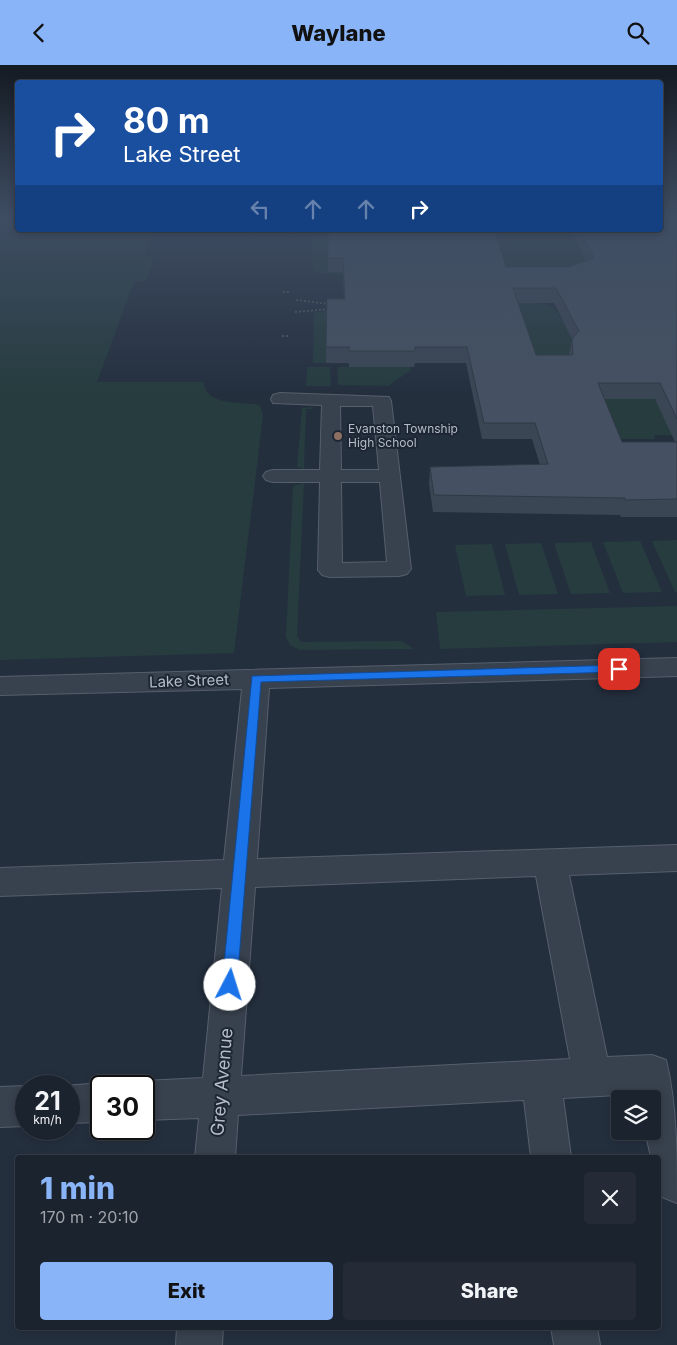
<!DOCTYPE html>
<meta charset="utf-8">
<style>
:root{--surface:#1b232e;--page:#242b36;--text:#f1f3f6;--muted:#a0a4aa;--line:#39404a;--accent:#8ab4f8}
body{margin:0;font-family:Inter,sans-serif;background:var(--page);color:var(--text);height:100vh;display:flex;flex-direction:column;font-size:19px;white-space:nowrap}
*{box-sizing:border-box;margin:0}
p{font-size:16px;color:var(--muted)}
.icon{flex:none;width:28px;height:28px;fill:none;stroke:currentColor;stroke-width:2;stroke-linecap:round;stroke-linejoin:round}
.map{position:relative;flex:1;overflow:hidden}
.sheet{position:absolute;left:15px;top:1090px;width:646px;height:175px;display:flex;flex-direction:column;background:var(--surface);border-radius:5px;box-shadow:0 2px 8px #0003,0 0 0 1px var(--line)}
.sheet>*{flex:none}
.top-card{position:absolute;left:15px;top:15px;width:648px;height:152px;border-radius:5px;box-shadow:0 2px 8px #0003,0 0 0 1px var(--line);background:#1a4fa0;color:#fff;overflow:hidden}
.controls{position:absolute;left:611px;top:1025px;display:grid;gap:10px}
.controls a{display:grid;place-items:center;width:50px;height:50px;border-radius:5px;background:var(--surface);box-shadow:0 2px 8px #0003,0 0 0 1px var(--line);font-size:25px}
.speed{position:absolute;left:15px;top:1010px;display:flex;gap:10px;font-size:25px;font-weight:700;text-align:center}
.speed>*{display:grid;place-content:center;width:65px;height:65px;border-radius:50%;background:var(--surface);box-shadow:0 2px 8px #0003,0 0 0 1px var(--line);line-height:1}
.speed small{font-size:12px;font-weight:400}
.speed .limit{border:2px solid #111;border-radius:8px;background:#fff;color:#111}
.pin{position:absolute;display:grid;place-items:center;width:42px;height:42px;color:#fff;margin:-21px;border-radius:10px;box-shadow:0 2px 8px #0006}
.me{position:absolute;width:55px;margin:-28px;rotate:5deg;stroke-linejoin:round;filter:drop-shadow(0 0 4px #0008)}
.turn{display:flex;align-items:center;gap:18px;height:105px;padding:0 25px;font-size:22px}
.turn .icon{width:65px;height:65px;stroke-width:2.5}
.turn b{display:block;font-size:35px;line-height:42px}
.lanes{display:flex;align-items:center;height:48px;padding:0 25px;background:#0003;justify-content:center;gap:25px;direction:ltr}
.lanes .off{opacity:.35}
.round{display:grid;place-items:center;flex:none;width:52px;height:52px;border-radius:5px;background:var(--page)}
.headline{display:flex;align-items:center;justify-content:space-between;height:85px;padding:0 25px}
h1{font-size:30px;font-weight:800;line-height:38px;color:var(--accent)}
.action{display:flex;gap:10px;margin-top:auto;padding:10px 25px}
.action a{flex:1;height:58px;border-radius:5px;background:var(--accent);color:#111;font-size:20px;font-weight:800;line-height:58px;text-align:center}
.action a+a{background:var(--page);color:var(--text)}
header{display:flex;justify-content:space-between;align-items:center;height:65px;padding:0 25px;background:var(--accent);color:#111;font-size:22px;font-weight:800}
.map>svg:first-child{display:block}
.green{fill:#263c3f}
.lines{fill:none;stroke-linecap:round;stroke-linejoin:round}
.minor-casing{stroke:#565f6c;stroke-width:2}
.path{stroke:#44595c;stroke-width:2;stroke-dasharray:2 2;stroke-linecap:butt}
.minor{fill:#38414e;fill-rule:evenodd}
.wall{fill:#3b4654;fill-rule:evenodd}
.building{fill:#455162;stroke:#303945;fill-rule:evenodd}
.route{fill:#1a73e8;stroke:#114b97}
.education-dot{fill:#8d6e63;stroke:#1d2633;stroke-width:2}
.labels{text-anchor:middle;stroke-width:4;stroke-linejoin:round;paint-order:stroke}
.far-poi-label{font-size:12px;fill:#b4bcc9;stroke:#1d2633;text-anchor:start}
.street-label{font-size:15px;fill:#b4bcc9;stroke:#1d2633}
.near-street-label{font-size:18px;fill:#b4bcc9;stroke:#1d2633}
</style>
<header><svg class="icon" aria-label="back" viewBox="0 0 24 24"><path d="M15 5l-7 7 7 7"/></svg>Waylane<svg class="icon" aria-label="search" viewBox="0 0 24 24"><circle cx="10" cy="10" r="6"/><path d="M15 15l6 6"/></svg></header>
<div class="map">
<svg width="677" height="1280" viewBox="0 0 677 1280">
<rect width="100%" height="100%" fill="#242f3e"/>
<!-- green -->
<g class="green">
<path d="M0 150H17L18 165H154L144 191 154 193 146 216 134 217 97 317H204C204 340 239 337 256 339L260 341 263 351 234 588 0 595Z"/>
<polygon points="490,168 596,168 589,200 498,217"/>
<polygon points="312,171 328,171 345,209 326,209 313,206"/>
<path d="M511 238C528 238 552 233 560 252L624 297 529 295Z"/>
<polygon points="327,246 326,298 313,298 314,248"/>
<polygon points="307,302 330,302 331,321 306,321"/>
<polygon points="338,302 410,302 411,305 388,321 338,320"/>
<polygon points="594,334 677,334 677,371 654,370 655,374 610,374"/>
<polygon points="313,342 313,344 306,344 304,404 297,402 302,343"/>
<polygon points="304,418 297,571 301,577 402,576 414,584 300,585 290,580 286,572 293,421"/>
<polygon points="677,475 677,527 675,527 652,476"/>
<polygon points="640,476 662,527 623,528 603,477"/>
<polygon points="591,477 610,528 571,529 554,478"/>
<polygon points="541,478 558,529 519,530 505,479"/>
<polygon points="492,479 505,530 466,531 455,480"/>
<polygon points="677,541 677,577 440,584 436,547"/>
</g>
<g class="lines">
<defs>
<g id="minor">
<path d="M280 328 389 332 391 336 411 504 407 509 399 511 330 512 322 510 318 505 320 417H273L266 415 263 411 266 407 273 405H320L322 340 273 338 271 334 273 330ZM340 341H373L379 405H341ZM341 417H380L387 497 342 498Z"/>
<path d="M677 593V611L269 623 257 794 677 780V806L569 810 607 992 652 990 666 995C677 1040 677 1091 677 1138L662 1132 659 1123V1092H651L645 1066H652V1034H638L637 1029 563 1033 571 1092H531L524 1035 238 1050 235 1092H195L199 1053 144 1055V1021H132L144 1016 203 1013 222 823 0 831V803L224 795 242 624 0 630V612ZM536 811 570 994 241 1011 255 822Z"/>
<polygon points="101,1018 108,1021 101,1021 101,1057 69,1058 69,1021 65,1021"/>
<polygon points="26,1021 26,1061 0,1062 0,1022"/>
<polygon points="177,1262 223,1262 222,1280 176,1280"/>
<polygon points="551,1262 597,1262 600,1280 554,1280"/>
</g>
</defs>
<!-- minor casing -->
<use href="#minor" class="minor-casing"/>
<!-- path -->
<g class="path">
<polyline points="289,170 294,170"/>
<polyline points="283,227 289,227"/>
<polyline points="296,235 329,239"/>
<polyline points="295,247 330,244"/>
<polyline points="282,271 288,271"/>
</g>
<!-- minor -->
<use href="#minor" class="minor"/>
</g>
<!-- wall -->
<path class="wall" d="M677 150V452H621L620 450 433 447 429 419 430 402 540 400 532 374H482L466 298H415L414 302H349V298H326V282L344 234 343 207H328V165H660ZM496 168H572L586 196 568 202H506ZM518 238H554L572 274 569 290H536ZM604 334H655L675 377H622Z"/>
<!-- building -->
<path class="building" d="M660 150H677V354L660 318H598L622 377H677V434L625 435V433L434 430 430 402 548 399 535 358H484L467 282H415V286H349V282H326L327 234H345L343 193H328V165H495L506 202H568L594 193 580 165H660ZM513 223H556L579 266 572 274 573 290H536Z"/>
<!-- sky -->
<linearGradient id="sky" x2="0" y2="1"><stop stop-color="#141a22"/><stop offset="0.46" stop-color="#3f4d63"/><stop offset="1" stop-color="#3f4d63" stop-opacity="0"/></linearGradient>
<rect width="677" height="329" fill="url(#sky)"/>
<!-- route -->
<polygon class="route" points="619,600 625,604 619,607 261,617 237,920 235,925 230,927 225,925 222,920 252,611"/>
<!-- markers -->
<circle class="education-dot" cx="338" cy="371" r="5"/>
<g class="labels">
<!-- far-poi labels -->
<g class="far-poi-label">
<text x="348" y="368">Evanston Township<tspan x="348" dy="14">High School</tspan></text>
</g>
<!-- street labels -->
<g class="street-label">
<text transform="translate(189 616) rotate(-2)" y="5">Lake Street</text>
</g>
<!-- near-street labels -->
<g class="near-street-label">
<text transform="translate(222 1017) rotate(-85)" y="6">Grey Avenue</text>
</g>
</g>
</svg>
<div class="controls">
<a><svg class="icon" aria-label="layers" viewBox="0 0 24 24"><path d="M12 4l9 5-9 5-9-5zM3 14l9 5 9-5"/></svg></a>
</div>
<div class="speed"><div>21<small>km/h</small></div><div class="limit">30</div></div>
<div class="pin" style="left:619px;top:604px;background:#d93025"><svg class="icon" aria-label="arrive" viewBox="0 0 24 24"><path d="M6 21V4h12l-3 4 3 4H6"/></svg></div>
<svg class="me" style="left:230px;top:920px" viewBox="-20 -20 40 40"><circle r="19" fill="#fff"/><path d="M0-13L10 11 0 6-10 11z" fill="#1a73e8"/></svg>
<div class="top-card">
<div class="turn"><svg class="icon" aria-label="right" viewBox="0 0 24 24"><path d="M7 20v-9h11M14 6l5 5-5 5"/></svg><div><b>80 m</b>Lake Street</div></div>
<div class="lanes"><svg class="icon off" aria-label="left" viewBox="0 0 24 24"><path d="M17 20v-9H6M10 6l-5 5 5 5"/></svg><svg class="icon off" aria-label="ahead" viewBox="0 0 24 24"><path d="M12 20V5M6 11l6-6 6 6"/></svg><svg class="icon off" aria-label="ahead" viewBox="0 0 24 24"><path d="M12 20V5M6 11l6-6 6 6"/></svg><svg class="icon" aria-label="right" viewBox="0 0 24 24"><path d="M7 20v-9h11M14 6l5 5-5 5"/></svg></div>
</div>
<section class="sheet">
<div class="headline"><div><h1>1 min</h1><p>170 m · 20:10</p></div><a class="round"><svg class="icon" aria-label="close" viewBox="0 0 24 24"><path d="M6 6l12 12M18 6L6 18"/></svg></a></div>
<div class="action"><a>Exit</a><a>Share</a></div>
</section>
</div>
